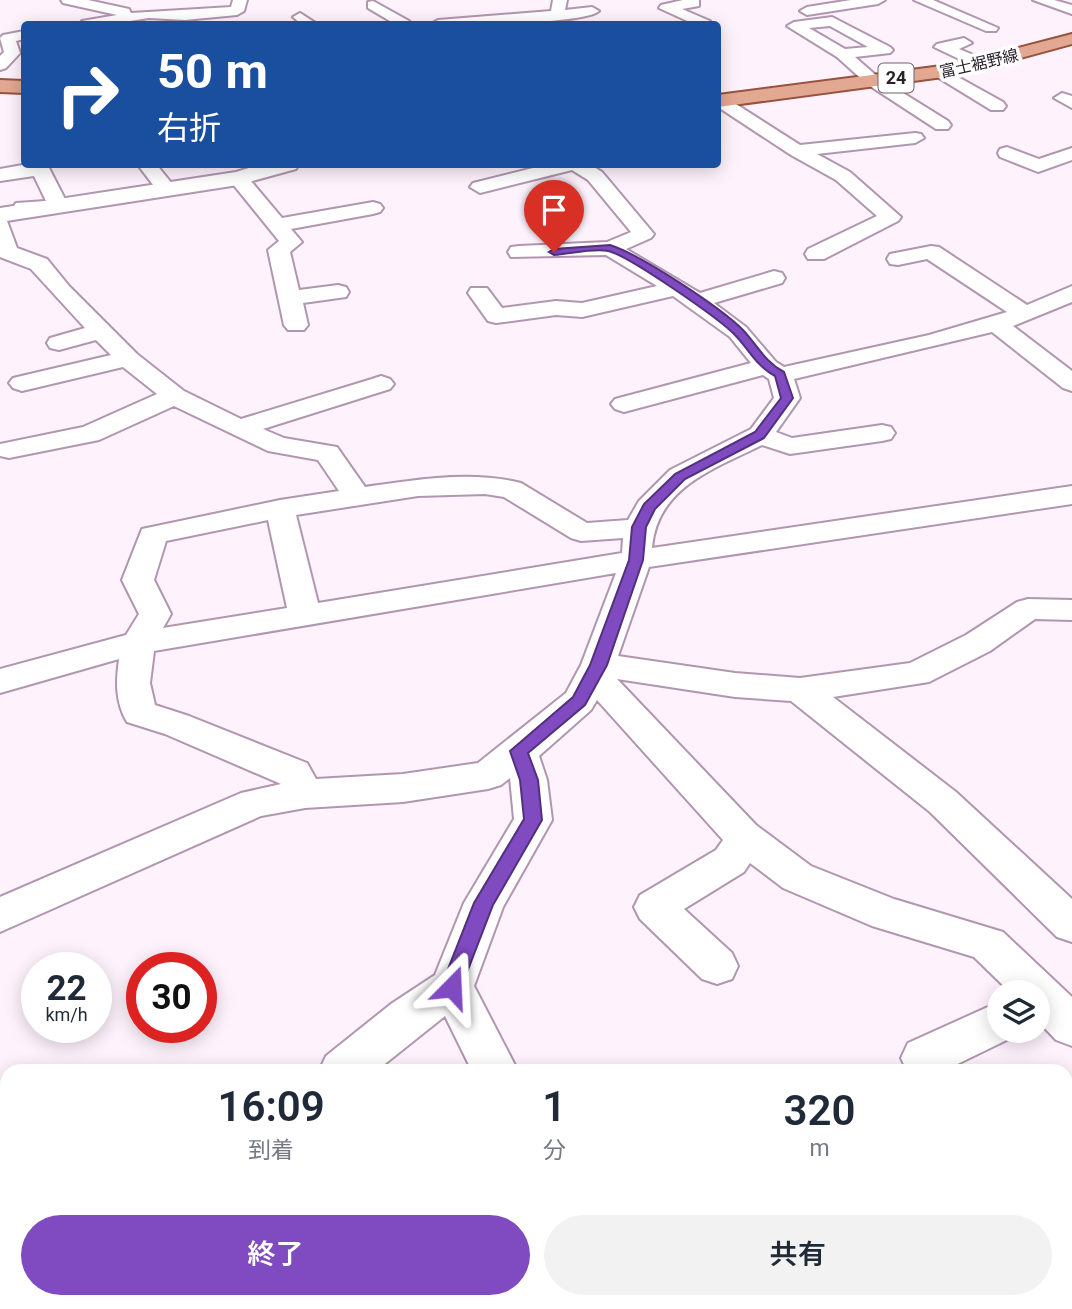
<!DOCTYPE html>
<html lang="ja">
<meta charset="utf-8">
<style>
:root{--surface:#fff;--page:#f2f2f3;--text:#1f2937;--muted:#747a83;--accent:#804ac1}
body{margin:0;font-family:Roboto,"Noto Sans JP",sans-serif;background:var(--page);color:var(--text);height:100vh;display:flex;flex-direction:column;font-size:26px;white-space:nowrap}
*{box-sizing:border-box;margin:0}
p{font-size:23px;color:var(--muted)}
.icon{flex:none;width:38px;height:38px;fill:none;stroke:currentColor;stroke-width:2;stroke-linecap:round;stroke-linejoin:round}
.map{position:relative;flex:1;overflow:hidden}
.sheet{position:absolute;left:0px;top:1064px;width:1073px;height:245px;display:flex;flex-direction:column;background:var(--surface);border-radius:21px 21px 0 0;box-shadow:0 4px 18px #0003}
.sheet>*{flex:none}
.banner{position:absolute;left:21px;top:21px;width:700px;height:147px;border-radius:7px;box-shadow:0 4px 18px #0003;background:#1a4fa0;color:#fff;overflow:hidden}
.tools{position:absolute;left:987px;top:980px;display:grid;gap:14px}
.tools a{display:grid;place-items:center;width:63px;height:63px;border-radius:50%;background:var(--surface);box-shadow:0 4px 18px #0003;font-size:35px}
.speed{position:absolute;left:21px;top:952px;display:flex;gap:14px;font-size:35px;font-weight:700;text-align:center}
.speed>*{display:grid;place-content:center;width:91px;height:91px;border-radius:50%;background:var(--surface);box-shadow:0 4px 18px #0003;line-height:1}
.speed small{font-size:18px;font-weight:400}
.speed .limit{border:10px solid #d22;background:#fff;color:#111}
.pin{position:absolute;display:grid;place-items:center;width:60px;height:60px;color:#fff;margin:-72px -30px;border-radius:50% 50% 50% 0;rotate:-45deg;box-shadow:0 0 7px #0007}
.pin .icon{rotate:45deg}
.me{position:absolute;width:77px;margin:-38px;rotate:21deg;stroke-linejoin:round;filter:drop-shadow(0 0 5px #0008)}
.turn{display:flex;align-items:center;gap:24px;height:147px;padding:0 21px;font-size:32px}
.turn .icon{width:91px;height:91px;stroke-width:2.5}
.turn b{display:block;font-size:49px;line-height:60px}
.eta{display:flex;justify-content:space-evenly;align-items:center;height:119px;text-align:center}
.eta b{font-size:42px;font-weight:600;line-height:49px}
.primary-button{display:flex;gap:14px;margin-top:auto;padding:14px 21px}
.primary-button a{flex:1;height:80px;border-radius:42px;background:var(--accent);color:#fff;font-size:28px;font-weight:600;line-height:80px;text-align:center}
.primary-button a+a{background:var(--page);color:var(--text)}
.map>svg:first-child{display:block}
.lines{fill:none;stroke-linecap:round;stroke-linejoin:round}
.street-casing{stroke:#b196af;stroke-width:4}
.secondary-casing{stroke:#b196af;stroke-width:4}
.primary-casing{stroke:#97533d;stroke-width:4}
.street{fill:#fff;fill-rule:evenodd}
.secondary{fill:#fff;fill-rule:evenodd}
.primary{fill:#e3a891;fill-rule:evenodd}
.route{fill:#804ac1;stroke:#53307d;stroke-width:2}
.labels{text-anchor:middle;stroke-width:7;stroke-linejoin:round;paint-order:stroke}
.far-street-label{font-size:16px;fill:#2b212b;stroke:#fff}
.shield{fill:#fff;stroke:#6b646b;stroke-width:2}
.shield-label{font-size:18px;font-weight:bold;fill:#2b212b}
</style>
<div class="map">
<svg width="1072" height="1309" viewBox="0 0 1072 1309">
<rect width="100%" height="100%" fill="#fef2fd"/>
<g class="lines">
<defs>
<g id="street">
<polygon points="61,0 88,0 129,9 131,13 231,7 233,0 247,0 244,11 237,15 185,20 149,18 111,24 80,24 82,21 117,15 63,3"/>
<path d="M553 0H567L565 10 592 7 599 11C585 24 455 26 431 24L438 20 551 11Z"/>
<polygon points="683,0 699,0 699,6 682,9 710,21 712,24 694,24 659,8 661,5"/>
<polygon points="851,0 885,0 878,4 807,15 800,11 807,7"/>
<polygon points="914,0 933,0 998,28 996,31 986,31"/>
<polygon points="1033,0 1054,0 1072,5 1072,14"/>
<polygon points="373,1 409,21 411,24 395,24 368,8 368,2"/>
<polygon points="300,13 317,24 301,24 293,17"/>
<path d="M832 17 890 47 893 50 890 53 855 57 879 78 948 121 951 125 948 129H936L867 84 837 57 787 26 794 22ZM830 26 868 47 845 49 809 28Z"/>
<polygon points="24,31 24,39 16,41 20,53 6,68 0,70 0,56 4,52 0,38 3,35"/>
<polygon points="964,38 972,43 959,49 988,61 990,64 988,67 976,67 934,47 937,44"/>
<polygon points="940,67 1003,102 1006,106 1003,110 991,110 934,75 932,72"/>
<polygon points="1062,93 1072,96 1072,108 1054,98"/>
<polygon points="718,96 725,97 800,145 915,133 921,134 924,138 915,143 817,154 850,172 901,217 898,221 824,259 808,259 805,254 808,249 877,216 836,180 791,155 718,107"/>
<polygon points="1007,147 1039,159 1072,148 1072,160 1038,172 1000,157 998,153 1000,149"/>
<polygon points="28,164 47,164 69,207 66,211 16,211 13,207 16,203 46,201 34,176 0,181 0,169"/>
<polygon points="156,164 177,190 174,194 160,194 138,165"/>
<path d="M549 164H589L602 172 654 234 651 238 626 249 700 293 774 271 782 273 785 278 782 283 714 303 746 327 776 362 784 367 929 335 1007 312 927 259 898 265 890 264 887 259 890 254 931 246 939 247 1027 305 1072 286V302L1013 326 1072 371V391L1063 388 992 332 794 379 800 398 776 432 792 438 882 425 891 427 895 433 891 439 882 441 790 454 762 445C714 469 657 487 652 548L1072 486V504L649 567 618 656 735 673 800 678 910 663 966 635 1017 602 1028 599 1072 600V620L1035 619 990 651 929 682 833 697 956 792 1072 899V942L1057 937 930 812 791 701 735 697 617 679 756 825 811 866 894 899 1003 932 1072 997V1046L1056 1040 1038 1021V992H1010L974 957 872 926 783 888 750 863 744 872 684 909 732 953 738 966 732 979 717 984 702 979 640 919 634 907 640 895 716 850 723 840 597 700 591 710 539 756 547 780 552 820 503 907 474 986 518 1071H472L445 1016 376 1071H319L326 1056 391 1004 435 975 464 903 514 819 510 778 501 785 488 789 403 802 305 808 261 816 0 932V897L241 793 281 784 165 734 127 722C115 702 116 681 119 659L0 693V669L126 635 139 614 122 580 142 529 280 500 339 491 318 460 268 451 174 406 99 440 9 458 0 456V444L83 427 157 394 123 367 22 391 13 388 9 383 13 378 111 355 96 340 59 350 50 348 47 343 50 338 85 328 31 269 0 257V219L7 221 17 248 47 259 69 286 137 354 184 391 241 419 372 379 381 376 390 379 394 384 390 389 263 429 284 438 337 447 365 487C415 480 471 470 521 483L587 523 628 520 639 501 670 470 751 429 774 398 769 379 763 375 624 412 615 409 611 404 615 399 751 363 730 337 673 296 582 317 556 315 496 323 488 321 468 293 471 288H487L502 308 556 301 582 303 657 286 606 255 511 257 508 252 511 247 519 246 607 242 631 232 588 180 572 170 480 193 470 187 473 183ZM485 494 504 497 571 538 581 541 623 538 622 553 318 603 296 515 418 496ZM268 520 287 608 163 628 171 614 154 580 166 541ZM616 573 581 665 566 693 478 763 403 774 316 779 307 763 189 716 155 705 150 683 154 651Z"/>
<polygon points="238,172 245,174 282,218 373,202 380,204 383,208 380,212 373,214 291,229 302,242 290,252 299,290 338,285 346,287 349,292 346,297 303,303 308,325 304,330 288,330 284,325 268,250 279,241 228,178"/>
<polygon points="999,1002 999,1031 1017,1031 1015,1036 943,1071 907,1071 901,1058 908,1043"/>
<polygon points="63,1302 117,1302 114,1309 60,1309"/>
<polygon points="542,1302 594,1302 591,1309 539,1309"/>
<polygon points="637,1302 698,1302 701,1309 640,1309"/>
<polygon points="740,1302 794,1302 791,1309 737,1309"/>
</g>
<polygon id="secondary" points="262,164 299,164 296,169 238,185 0,222 0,208 236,172"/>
<g id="primary">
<polygon points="1072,34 1072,44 958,75 718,107 718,95 957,64"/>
<polygon points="0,80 24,81 24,93 0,92"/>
</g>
</defs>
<!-- street casing -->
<use href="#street" class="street-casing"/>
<!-- secondary casing -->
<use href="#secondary" class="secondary-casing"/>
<!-- primary casing -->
<use href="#primary" class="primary-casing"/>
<!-- street -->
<use href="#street" class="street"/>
<!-- secondary -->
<use href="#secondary" class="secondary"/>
<!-- primary -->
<use href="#primary" class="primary"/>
</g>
<!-- route -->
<path class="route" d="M610 245C641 255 720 307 743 330 757 345 765 362 784 372L793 398 764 438 685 479 655 509 646 527 643 560 607 665 585 705 528 753 538 780 542 820 493 905 459 993 452 996 444 993 441 987 474 903 524 819 520 780 510 751 573 697 590 665 629 560 632 527 644 504 675 474 755 432 781 398 775 376C756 366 749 349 734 334 718 318 628 255 608 251 593 248 570 254 554 255L549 252 554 249Z"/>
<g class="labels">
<!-- far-street labels -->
<g class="far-street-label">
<text transform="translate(979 63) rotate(-13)" y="6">富士裾野線</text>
</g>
<!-- shield labels -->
<rect class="shield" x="878.5" y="63.5" width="35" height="29" rx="5"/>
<g class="shield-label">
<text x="896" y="84">24</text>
</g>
</g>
</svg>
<div class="tools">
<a><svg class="icon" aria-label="layers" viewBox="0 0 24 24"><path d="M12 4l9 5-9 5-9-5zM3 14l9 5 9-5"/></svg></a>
</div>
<div class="speed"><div>22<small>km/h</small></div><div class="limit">30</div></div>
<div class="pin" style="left:554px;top:252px;background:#d93025"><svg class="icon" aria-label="arrive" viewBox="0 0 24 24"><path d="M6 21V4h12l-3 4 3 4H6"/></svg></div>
<svg class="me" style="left:452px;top:987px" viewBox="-20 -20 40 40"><path d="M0-17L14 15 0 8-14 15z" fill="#804ac1" stroke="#fff" stroke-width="4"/></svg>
<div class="banner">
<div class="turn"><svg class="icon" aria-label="right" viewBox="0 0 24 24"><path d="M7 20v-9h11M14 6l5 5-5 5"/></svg><div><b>50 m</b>右折</div></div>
</div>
<section class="sheet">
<div class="eta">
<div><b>16:09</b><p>到着</p></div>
<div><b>1</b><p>分</p></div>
<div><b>320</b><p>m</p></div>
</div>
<div class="primary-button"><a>終了</a><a>共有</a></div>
</section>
</div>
